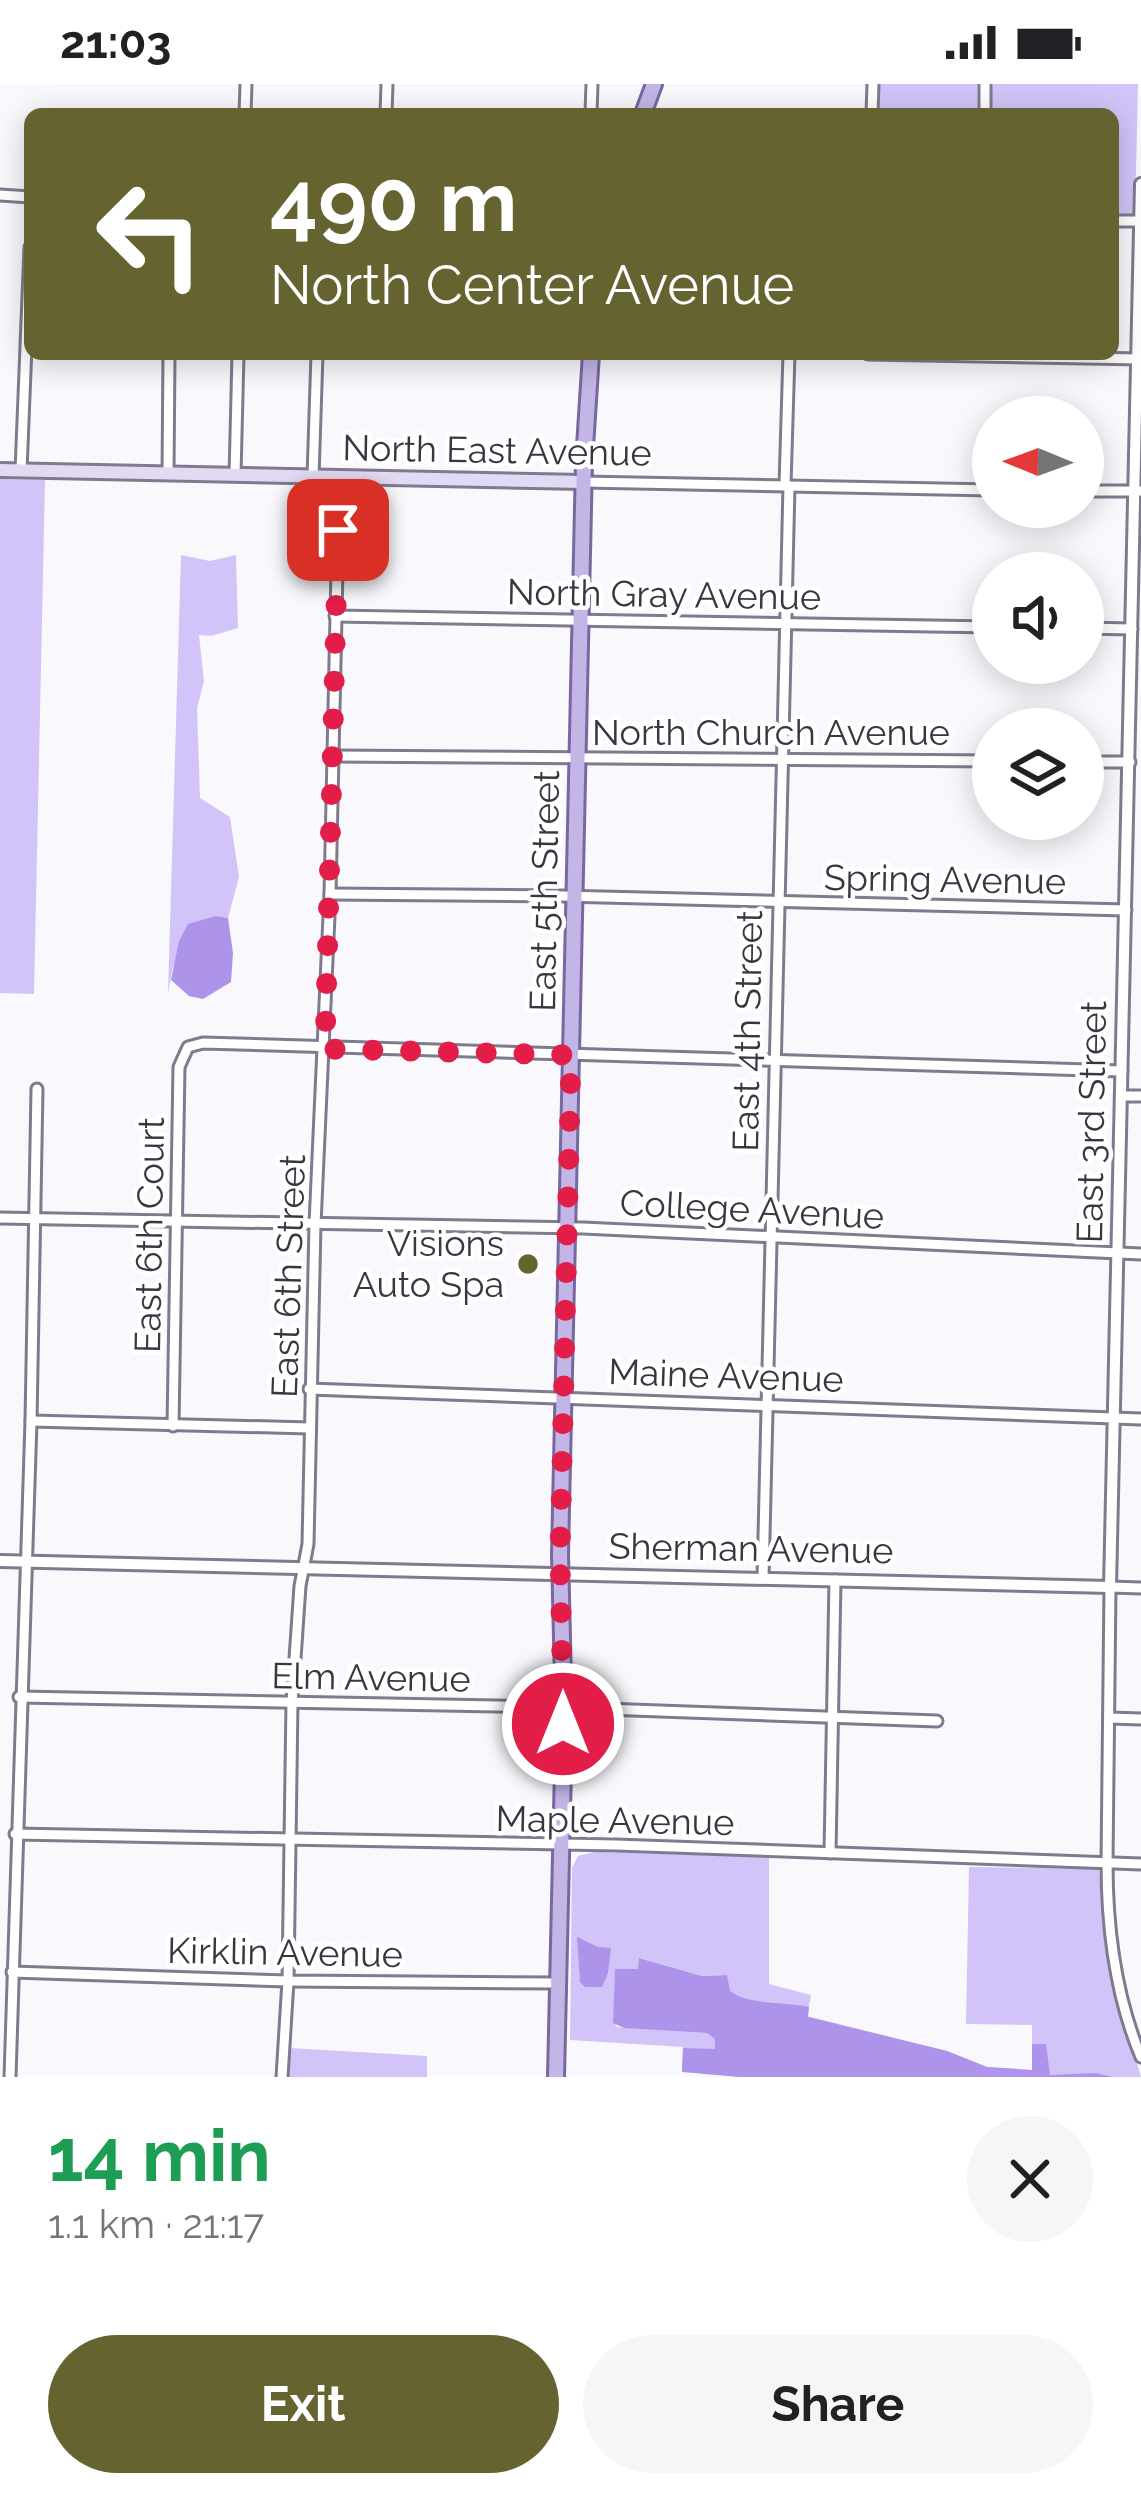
<!DOCTYPE html>
<meta charset="utf-8">
<style>
:root{--surface:#fff;--page:#f6f6f6;--text:#202124;--muted:#757577;--accent:#656431}
body{margin:0;font-family:Raleway,sans-serif;background:var(--page);color:var(--text);height:100vh;display:flex;flex-direction:column;font-size:45px;white-space:nowrap}
*{box-sizing:border-box;margin:0}
p{font-size:39px;color:var(--muted)}
.icon{flex:none;width:66px;height:66px;fill:none;stroke:currentColor;stroke-width:2;stroke-linecap:round;stroke-linejoin:round}
.map{position:relative;height:1993px;overflow:hidden}
.side{display:flex;flex-direction:column;background:var(--surface);flex:1}
.side>*{flex:none}
.guide{position:absolute;left:24px;top:24px;width:1095px;height:252px;border-radius:18px;box-shadow:0 6px 30px #0003;background:#656431;color:#fff;overflow:hidden}
.needle{width:78px;rotate:271deg}
.fabs{position:absolute;left:972px;top:312px;display:grid;gap:24px}
.fabs a{display:grid;place-items:center;width:132px;height:132px;border-radius:50%;background:var(--surface);box-shadow:0 6px 30px #0003;font-size:60px}
.pin{position:absolute;display:grid;place-items:center;width:102px;height:102px;color:#fff;margin:-51px;border-radius:24px;box-shadow:0 6px 18px #0006}
.me{position:absolute;width:132px;margin:-66px;rotate:0deg;stroke-linejoin:round;filter:drop-shadow(0 0 9px #0008)}
.turn{display:flex;align-items:center;gap:42px;height:252px;padding:0 48px;font-size:54px}
.turn .icon{width:156px;height:156px;stroke-width:2.5}
.turn b{display:block;font-size:84px;line-height:102px}
.round{display:grid;place-items:center;flex:none;width:126px;height:126px;border-radius:63px;background:var(--page)}
.overview{display:flex;align-items:center;justify-content:space-between;height:204px;padding:0 48px}
h1{font-size:72px;font-weight:700;line-height:90px;color:#1e9e55}
.primary-button{display:flex;gap:24px;margin-top:auto;padding:24px 48px}
.primary-button a{flex:1;height:138px;border-radius:72px;background:var(--accent);color:#fff;font-size:48px;font-weight:700;line-height:138px;text-align:center}
.primary-button a+a{background:var(--page);color:var(--text)}
.status{display:flex;justify-content:space-between;align-items:center;height:84px;padding:0 60px;background:var(--surface);direction:ltr}
.status svg{height:33px;fill:currentColor}
.map>svg:first-child{display:block}
.green{fill:#d2c4f9}
.water{fill:#ad93e9}
.lines{fill:none;stroke-linecap:round;stroke-linejoin:round}
.minor-casing{stroke:#7f7a8e;stroke-width:15}
.tertiary-casing{stroke:#7f7a8e;stroke-width:16}
.secondary-casing{stroke:#7f7a8e;stroke-width:18}
.primary-casing{stroke:#7868a0;stroke-width:20}
.minor{stroke:#fff;stroke-width:9}
.tertiary{stroke:#fff;stroke-width:10}
.secondary{stroke:#e1daf2;stroke-width:12}
.primary{stroke:#c3b5e5;stroke-width:14}
.route{stroke:#e11d48;stroke-width:21;stroke-dasharray:0 37.8}
.poi-dot{fill:#656431;stroke:#fff;stroke-width:4.5}
.labels{text-anchor:middle;stroke-width:9;stroke-linejoin:round;paint-order:stroke}
.street-label{font-size:36px;fill:#38363f;stroke:#fff}
.poi-label{font-size:36px;fill:#38363f;stroke:#fff;text-anchor:end}
</style>
<div class="status"><b>21:03</b><svg viewBox="0 0 49 12"><path d="M0 12V9h3v3zM5 12V6h3v6zM10 12V3h3v9zM15 12V0h3v12zM26 1h20v11H26zM47 4h2v5h-2z"/></svg></div>
<div class="map">
<svg width="1141" height="1993" viewBox="0 0 1141 1993">
<rect width="100%" height="100%" fill="#f9f8fc"/>
<!-- green -->
<g class="green">
<polygon points="878,0 980,0 980,30 877,30"/>
<polygon points="991,0 1138,0 1135,132 1113,132 1113,30 990,30"/>
<polygon points="0,395 45,396 34,910 0,909"/>
<polygon points="181,471 210,477 236,471 238,544 211,552 199,551 204,597 197,624 200,714 230,733 239,793 228,834 216,832 173,883 168,909"/>
<polygon points="594,1768 769,1773 769,1900 811,1911 807,1932 947,1967 987,1983 1032,1986 1032,1941 966,1940 969,1783 1099,1785 1110,1885 1141,1993 975,1993 724,1918 726,1891 702,1892 640,1874 639,1885 615,1886 614,1939 617,1943 708,1949 707,1942 734,1958 682,1985 683,1963 570,1956 572,1784 578,1772"/>
<polygon points="289,1964 427,1972 427,1993 287,1993"/>
</g>
<!-- water -->
<g class="water">
<polygon points="216,832 228,834 233,869 231,898 203,915 189,912 171,896 179,857 188,840"/>
<polygon points="577,1853 598,1863 611,1864 608,1889 602,1903 585,1903 580,1898"/>
<path d="M639 1874 702 1892 727 1891 730 1907C747 1921 785 1918 809 1923L808 1933 947 1967 987 1983 1032 1986V1960H1046L1050 1991 1095 1989 1113 1993H739L682 1988 683 1964 715 1965V1955L707 1949 624 1944 613 1939 615 1885H638Z"/>
</g>
<g class="lines">
<defs>
<g id="minor">
<polyline points="245,30 246,0"/>
<polyline points="386,30 387,0"/>
<polyline points="591,30 592,0"/>
<polyline points="872,30 873,0"/>
<polyline points="985,30 985,0"/>
<polyline points="0,111 30,113"/>
<polyline points="1113,137 1141,137"/>
<polyline points="868,270 1141,275"/>
<polyline points="21,387 30,163"/>
<polyline points="168,390 169,270"/>
<polyline points="235,391 238,270"/>
<polyline points="313,393 317,270"/>
<polyline points="583,398 993,406"/>
<polyline points="785,401 789,270"/>
<polyline points="1083,407 1141,407"/>
<polyline points="335,532 993,543"/>
<polyline points="1083,544 1132,545"/>
<polyline points="333,672 993,677"/>
<polyline points="1083,678 1130,678"/>
<polyline points="330,810 562,812 1126,826"/>
<polyline points="1122,1012 1141,1012"/>
<polyline points="0,1134 583,1144 1141,1170"/>
<polyline points="309,1305 1141,1335"/>
<polyline points="31,1337 309,1344"/>
<polyline points="173,1342 179,983 188,963 203,959 1122,987"/>
<polyline points="763,1494 789,402"/>
<path d="M1141 1504 1110 1503 1107 1779C1107 1845 1115 1911 1141 1973"/>
<polyline points="19,1613 549,1623 937,1637"/>
<polyline points="1109,1634 1141,1635"/>
<polyline points="15,1750 616,1761 1141,1780"/>
<polyline points="830,1769 835,1496"/>
<polyline points="12,1888 288,1897 558,1899"/>
<polyline points="10,1993 31,1337 37,1005"/>
<polyline points="282,1993 288,1897 292,1618 300,1502 308,1460 315,1140 330,810 339,393"/>
</g>
<polyline id="tertiary" points="0,1477 1110,1503 1141,100"/>
<polyline id="secondary" points="0,386 583,398"/>
<g id="primary">
<polyline points="643,30 654,0"/>
<polyline points="556,1993 564,1640 560,1470 584,378 591,270"/>
</g>
</defs>
<!-- minor casing -->
<use href="#minor" class="minor-casing"/>
<!-- tertiary casing -->
<use href="#tertiary" class="tertiary-casing"/>
<!-- secondary casing -->
<use href="#secondary" class="secondary-casing"/>
<!-- primary casing -->
<use href="#primary" class="primary-casing"/>
<!-- minor -->
<use href="#minor" class="minor"/>
<!-- tertiary -->
<use href="#tertiary" class="tertiary"/>
<!-- secondary -->
<use href="#secondary" class="secondary"/>
<!-- primary -->
<use href="#primary" class="primary"/>
</g>
<g class="lines">
<!-- route -->
<polyline class="route" points="338,446 325,965 571,971 560,1470 563,1640"/>
</g>
<!-- markers -->
<circle class="poi-dot" cx="528" cy="1180" r="12"/>
<g class="labels">
<!-- street labels -->
<g class="street-label">
<text transform="translate(497 366) rotate(1)" y="13">North East Avenue</text>
<text transform="translate(664 510) rotate(1)" y="13">North Gray Avenue</text>
<text x="771" y="661">North Church Avenue</text>
<text transform="translate(945 795) rotate(1)" y="13">Spring Avenue</text>
<text transform="translate(544 807) rotate(-89)" y="13">East 5th Street</text>
<text transform="translate(747 947) rotate(-89)" y="13">East 4th Street</text>
<text transform="translate(1091 1038) rotate(-89)" y="13">East 3rd Street</text>
<text transform="translate(752 1125) rotate(3)" y="13">College Avenue</text>
<text transform="translate(149 1151) rotate(-89)" y="13">East 6th Court</text>
<text transform="translate(288 1192) rotate(-88)" y="13">East 6th Street</text>
<text transform="translate(726 1291) rotate(2)" y="13">Maine Avenue</text>
<text transform="translate(751 1464) rotate(1)" y="13">Sherman Avenue</text>
<text transform="translate(371 1593) rotate(1)" y="13">Elm Avenue</text>
<text transform="translate(615 1736) rotate(1)" y="13">Maple Avenue</text>
<text transform="translate(285 1868) rotate(1)" y="13">Kirklin Avenue</text>
</g>
<!-- poi labels -->
<g class="poi-label">
<text x="504" y="1172">Visions<tspan x="504" dy="41">Auto Spa</tspan></text>
</g>
</g>
</svg>
<div class="fabs">
<a><svg class="needle" viewBox="-14 -14 28 28"><path d="M0-13l5 13h-10z" fill="#e53935"/><path d="M0 13l5-13h-10z" fill="#757577"/></svg></a>
<a><svg class="icon" aria-label="sound" viewBox="0 0 24 24"><path d="M4 9h4l5-4v14l-5-4H4zM17 9q2 3 0 6"/></svg></a>
<a><svg class="icon" aria-label="layers" viewBox="0 0 24 24"><path d="M12 4l9 5-9 5-9-5zM3 14l9 5 9-5"/></svg></a>
</div>
<div class="pin" style="left:338px;top:446px;background:#d93025"><svg class="icon" aria-label="arrive" viewBox="0 0 24 24"><path d="M6 21V4h12l-3 4 3 4H6"/></svg></div>
<svg class="me" style="left:563px;top:1640px" viewBox="-20 -20 40 40"><circle r="17" fill="#e11d48" stroke="#fff" stroke-width="3"/><path d="M0-11L8 9 0 5-8 9z" fill="#fff"/></svg>
<div class="guide">
<div class="turn"><svg class="icon" aria-label="left" viewBox="0 0 24 24"><path d="M17 20v-9H6M10 6l-5 5 5 5"/></svg><div><b>490 m</b>North Center Avenue</div></div>
</div>
</div>
<section class="side">
<div class="overview"><div><h1>14 min</h1><p>1.1 km · 21:17</p></div><a class="round"><svg class="icon" aria-label="close" viewBox="0 0 24 24"><path d="M6 6l12 12M18 6L6 18"/></svg></a></div>
<div class="primary-button"><a>Exit</a><a>Share</a></div>
</section>
